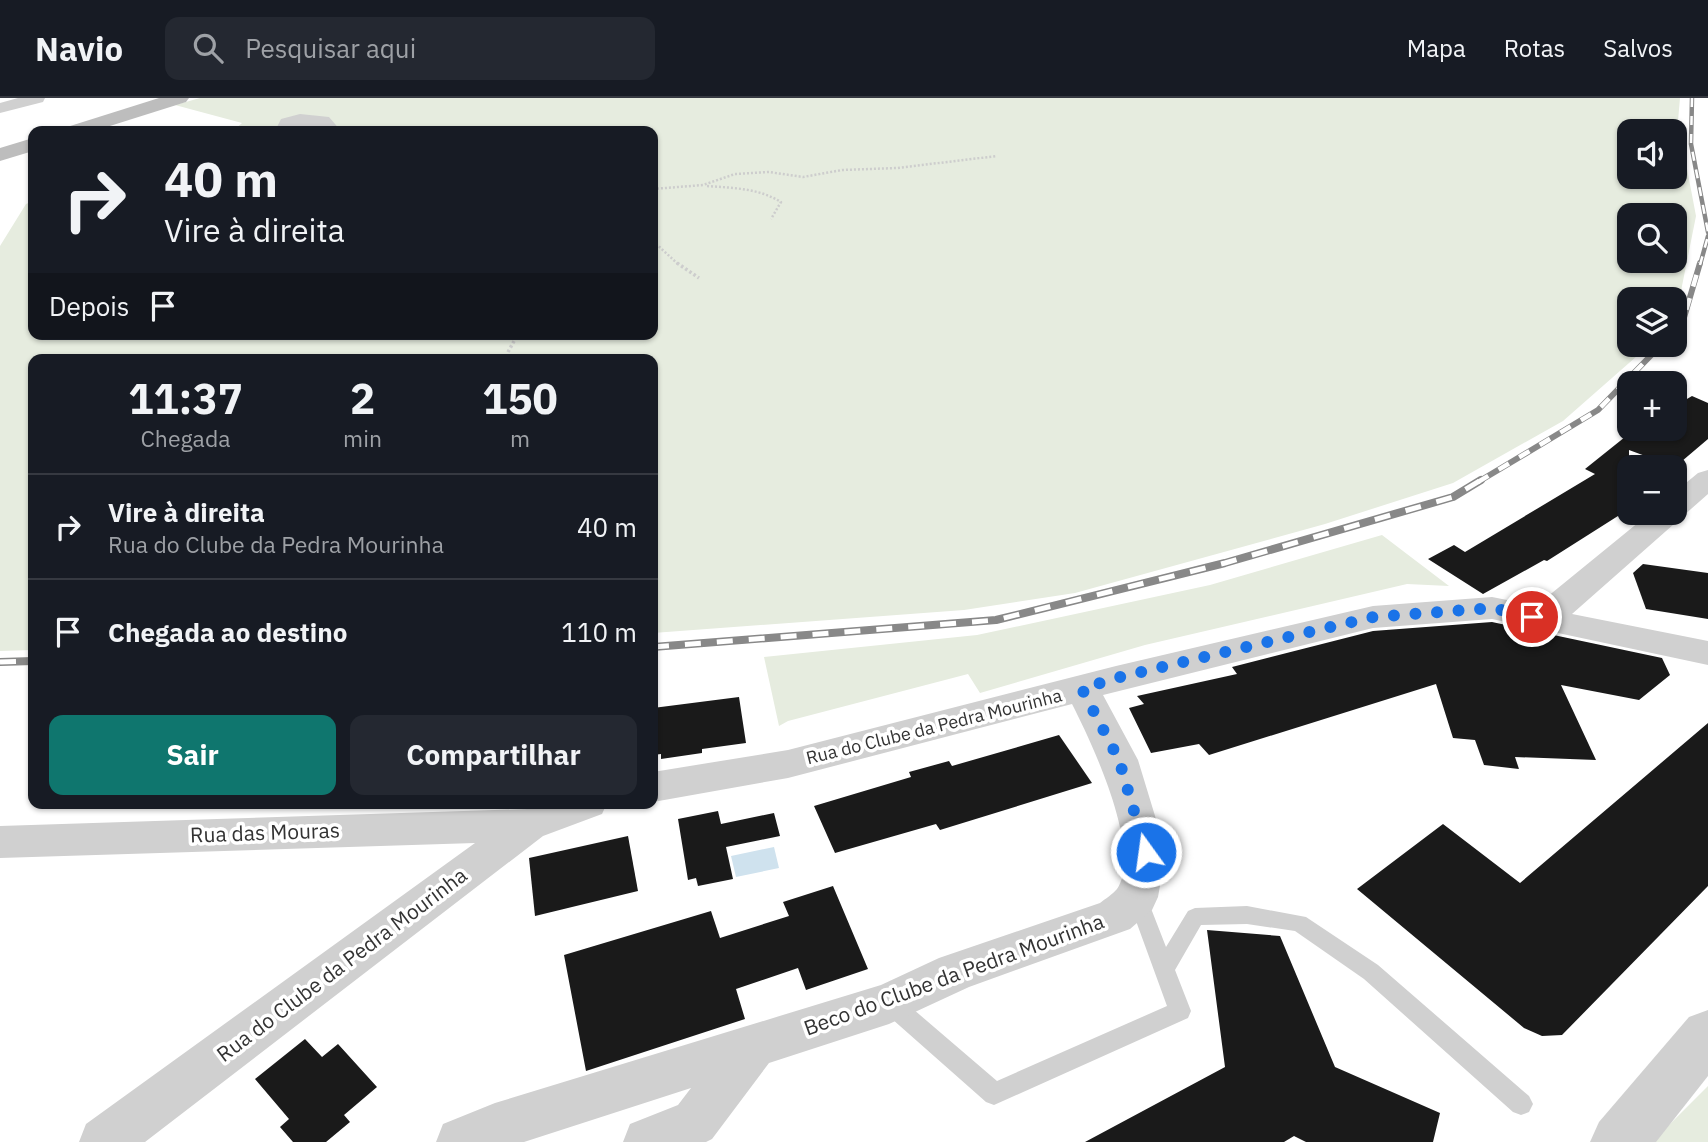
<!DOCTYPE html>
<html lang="pt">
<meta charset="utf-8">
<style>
:root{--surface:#171b24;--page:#242831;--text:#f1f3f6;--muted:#9ea1a6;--line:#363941;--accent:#0f766e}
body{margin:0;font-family:"IBM Plex Sans",sans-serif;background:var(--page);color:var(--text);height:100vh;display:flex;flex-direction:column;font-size:26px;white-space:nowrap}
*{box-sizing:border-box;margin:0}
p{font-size:23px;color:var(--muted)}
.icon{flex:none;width:38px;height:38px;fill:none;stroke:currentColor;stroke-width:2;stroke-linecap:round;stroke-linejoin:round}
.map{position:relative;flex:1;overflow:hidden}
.side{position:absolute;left:28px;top:256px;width:630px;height:455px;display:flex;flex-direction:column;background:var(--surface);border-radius:14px;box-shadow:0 2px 5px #0004}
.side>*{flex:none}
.hud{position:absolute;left:28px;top:28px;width:630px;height:214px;border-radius:14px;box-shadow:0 2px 5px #0004;background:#171b24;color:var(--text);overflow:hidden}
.tools{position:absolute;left:1617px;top:21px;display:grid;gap:14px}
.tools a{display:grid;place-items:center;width:70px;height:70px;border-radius:14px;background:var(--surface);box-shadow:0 2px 5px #0004;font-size:35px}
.pin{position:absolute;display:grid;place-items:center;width:60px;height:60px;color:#fff;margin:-30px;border:4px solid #fff;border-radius:50%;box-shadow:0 2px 7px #0007}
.me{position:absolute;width:77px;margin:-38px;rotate:346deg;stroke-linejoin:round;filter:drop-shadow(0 0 5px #0008)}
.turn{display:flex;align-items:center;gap:24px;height:147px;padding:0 21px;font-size:32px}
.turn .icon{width:91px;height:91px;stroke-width:2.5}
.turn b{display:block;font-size:49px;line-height:60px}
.then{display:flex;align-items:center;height:66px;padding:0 21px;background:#0003;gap:14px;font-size:26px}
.eta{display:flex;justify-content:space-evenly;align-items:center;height:119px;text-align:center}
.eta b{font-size:42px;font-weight:700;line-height:49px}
.button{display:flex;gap:14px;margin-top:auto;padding:14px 21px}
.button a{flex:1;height:80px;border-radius:14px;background:var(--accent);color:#fff;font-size:28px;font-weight:700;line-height:80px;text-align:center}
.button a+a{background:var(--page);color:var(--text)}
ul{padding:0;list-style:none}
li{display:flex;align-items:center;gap:21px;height:105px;padding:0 21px;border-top:2px solid var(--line)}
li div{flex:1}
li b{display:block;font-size:26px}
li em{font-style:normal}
header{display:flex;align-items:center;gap:42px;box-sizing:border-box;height:98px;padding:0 35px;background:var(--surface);border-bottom:2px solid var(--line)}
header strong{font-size:33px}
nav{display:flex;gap:38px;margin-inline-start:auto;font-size:24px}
.search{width:490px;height:63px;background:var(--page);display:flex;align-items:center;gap:18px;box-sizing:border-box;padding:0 24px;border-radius:14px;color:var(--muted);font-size:26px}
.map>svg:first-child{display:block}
.green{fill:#e6ecdf;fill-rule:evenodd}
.water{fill:#cfe2ee}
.building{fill:#1a1a1a}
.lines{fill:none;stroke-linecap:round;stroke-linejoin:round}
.path-far1{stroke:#cdcdcd;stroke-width:2.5;stroke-dasharray:2 2;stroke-linecap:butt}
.path{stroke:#cdcdcd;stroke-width:3.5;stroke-dasharray:2.5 2.5;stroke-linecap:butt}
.service{fill:#d0d0d0;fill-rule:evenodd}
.minor{fill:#d0d0d0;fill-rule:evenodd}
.tertiary{fill:#d0d0d0;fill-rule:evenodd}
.secondary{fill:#bdbdbd;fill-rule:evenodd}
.rail-far2-casing{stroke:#888;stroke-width:4.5}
.rail-far1-casing{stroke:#888;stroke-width:6}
.rail-casing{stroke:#888;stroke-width:8}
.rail-far2{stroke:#fff;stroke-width:2.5;stroke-dasharray:9;stroke-linecap:butt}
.rail-far1{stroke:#fff;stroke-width:4.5;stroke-dasharray:12;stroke-linecap:butt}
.rail{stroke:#fff;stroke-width:5;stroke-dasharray:16;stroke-linecap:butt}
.route{stroke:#1a73e8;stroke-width:12;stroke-dasharray:0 21.6}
.labels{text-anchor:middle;stroke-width:7;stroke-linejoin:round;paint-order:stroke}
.street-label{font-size:18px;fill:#333;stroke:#fff}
.near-street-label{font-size:21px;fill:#333;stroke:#fff}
</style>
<header>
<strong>Navio</strong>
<div class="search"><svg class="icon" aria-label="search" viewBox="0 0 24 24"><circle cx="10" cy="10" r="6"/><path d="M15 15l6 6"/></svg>Pesquisar aqui</div>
<nav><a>Mapa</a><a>Rotas</a><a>Salvos</a></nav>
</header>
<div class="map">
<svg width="1708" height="1044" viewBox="0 0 1708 1044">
<rect width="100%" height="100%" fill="#fff"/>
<!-- green -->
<g class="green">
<path d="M200 0H1680L1678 23 1696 118 1681 193 1675 203 1629 201V247H1645L1637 258 1563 323 1453 385 1325 426 1075 495 964 512 653 535V261H33V552L0 553V148L26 106 33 103V236H653V33H233L242 25 175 7ZM1629 33H1675V79H1629ZM1629 117H1675V163H1629Z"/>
<polygon points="1382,437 1449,488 1407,486 1145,547 980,595 968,576 788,623 779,628 764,559 977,537 1210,487"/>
<polygon points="1708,988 1708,1044 1652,1044"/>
</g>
<!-- water -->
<polygon class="water" points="774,749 779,770 736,779 731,758"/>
<!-- building -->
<g class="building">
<polygon points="1692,298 1708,305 1708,341 1675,369 1629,352 1629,411 1547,463 1544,462 1483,496 1428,461 1454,447 1465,454 1595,376 1585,371 1635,331 1675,331 1675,308"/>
<polygon points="1643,466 1708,475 1708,521 1646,511 1633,475"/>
<polygon points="1492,524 1662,560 1670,577 1639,602 1561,587 1596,662 1515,659 1519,671 1484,667 1475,642 1453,640 1436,586 1209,657 1199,646 1151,655 1129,610 1144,606 1137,598 1237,576 1232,569 1373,533"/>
<polygon points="739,599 746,645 702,651 702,655 661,661 661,656 653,657 653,610"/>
<polygon points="1708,625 1708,788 1562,937 1542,938 1524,930 1357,791 1443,726 1520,785"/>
<polygon points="1059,637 1092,685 940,732 936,726 835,755 814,708 911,679 909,674 949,663 952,668"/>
<polygon points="718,713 721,726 774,715 780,738 726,749 733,781 698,788 696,780 688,782 678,721"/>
<polygon points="628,738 638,793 535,818 529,760"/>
<polygon points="833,788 868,871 806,892 798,870 736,891 745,921 586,973 564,857 711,813 720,840 789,818 783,804"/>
<polygon points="1207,832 1280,838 1335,969 1440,1015 1433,1044 1306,1044 1294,1038 1284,1044 1085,1044 1225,969"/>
<polygon points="305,941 322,959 338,946 377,989 344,1017 350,1024 326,1044 293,1044 280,1029 289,1021 255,981"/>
</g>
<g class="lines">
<!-- path-far1 -->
<g class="path-far1">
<path d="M707 88C733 90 758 90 781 104L771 121"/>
<polyline points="653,91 703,87 735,76 769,74 803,79 842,72 897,70 997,58"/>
<polyline points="653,143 679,167"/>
</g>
<!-- path -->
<g class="path">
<polyline points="677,165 699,180"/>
<polyline points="508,254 518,236"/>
</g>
<!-- service -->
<polygon class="service" points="1138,793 1145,795 1166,849 1188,813 1195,810 1247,808 1306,819 1378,867 1529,998 1533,1006 1529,1014 1521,1017 1513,1014 1364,881 1295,833 1247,826 1201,827 1175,872 1191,913 1188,920 994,1007 986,1004 883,913 880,906 883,899 891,896 899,899 997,983 1167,908 1128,801 1131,795"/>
<!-- minor -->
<g class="minor">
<polygon points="18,0 45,0 43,4 0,15 0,5"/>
<polygon points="300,16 329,19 341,33 323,33 318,28 295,28 293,33 275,33 281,21"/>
<path d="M1708 372V396L1572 516 1708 543V567L1492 521 1373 530 1103 597 1138 662 1166 754 1158 799 1152 812 1130 831 969 889 889 926 769 965 712 1041 706 1044H623L630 1026 678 1007 691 990 524 1044H436L443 1026 495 1005 881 887 939 860 1100 805C1105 801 1113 796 1117 791 1143 753 1091 643 1072 606L788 680 653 704V674L788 652 1116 568 1373 508 1492 499 1542 509 1547 499 1650 415H1675V394L1698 375Z"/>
<polygon points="544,705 607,705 602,716 543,738 145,1044 79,1044 86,1026 475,745 0,760 0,728 528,711"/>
</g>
<!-- tertiary -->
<polygon class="tertiary" points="1708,912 1708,978 1656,1044 1590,1044 1599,1024 1689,919"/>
<!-- secondary -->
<g class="secondary">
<polygon points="159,0 189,0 186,4 94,33 64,33 67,29"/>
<polygon points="33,40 33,53 0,63 0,50"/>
</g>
<defs>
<g id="rail-far2">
<polyline points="1692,0 1691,46 1708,134"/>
<polyline points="1700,167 1708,138"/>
</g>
<g id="rail-far1">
<polyline points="1675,232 1683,223 1700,165"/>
<polyline points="1478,384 1598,312 1661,247"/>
</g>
<g id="rail">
<polyline points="653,549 996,522 1225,465 1453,399 1481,382"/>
<polyline points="0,564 33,563"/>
</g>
</defs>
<!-- rail-far2 casing -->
<use href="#rail-far2" class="rail-far2-casing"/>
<!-- rail-far1 casing -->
<use href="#rail-far1" class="rail-far1-casing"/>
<!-- rail casing -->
<use href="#rail" class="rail-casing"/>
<!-- rail-far2 -->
<use href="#rail-far2" class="rail-far2"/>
<!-- rail-far1 -->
<use href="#rail-far1" class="rail-far1"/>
<!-- rail -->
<use href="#rail" class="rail"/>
</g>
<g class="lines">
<!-- route -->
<polyline class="route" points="1146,754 1119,662 1082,591 1116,580 1373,519 1492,510 1532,519"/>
</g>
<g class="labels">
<!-- street labels -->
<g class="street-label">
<text transform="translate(934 629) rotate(-14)" y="6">Rua do Clube da Pedra Mourinha</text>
</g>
<!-- near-street labels -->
<g class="near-street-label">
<text transform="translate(265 735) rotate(-2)" y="7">Rua das Mouras</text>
<text transform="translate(342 867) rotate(-37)" y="7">Rua do Clube da Pedra Mourinha</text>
<text transform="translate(954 877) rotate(-20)" y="7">Beco do Clube da Pedra Mourinha</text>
</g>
</g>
</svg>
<div class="tools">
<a><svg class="icon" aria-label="sound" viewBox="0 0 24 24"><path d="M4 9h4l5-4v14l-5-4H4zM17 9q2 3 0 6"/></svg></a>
<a><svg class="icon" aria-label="search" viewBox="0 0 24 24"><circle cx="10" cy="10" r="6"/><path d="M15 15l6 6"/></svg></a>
<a><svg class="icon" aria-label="layers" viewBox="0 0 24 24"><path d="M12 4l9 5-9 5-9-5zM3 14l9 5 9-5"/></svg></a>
<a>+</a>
<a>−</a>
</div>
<div class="pin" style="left:1532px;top:519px;background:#d93025"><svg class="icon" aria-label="arrive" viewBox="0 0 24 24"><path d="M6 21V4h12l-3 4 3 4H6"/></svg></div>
<svg class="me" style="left:1146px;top:754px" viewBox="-20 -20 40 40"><circle r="17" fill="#1a73e8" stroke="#fff" stroke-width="3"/><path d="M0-11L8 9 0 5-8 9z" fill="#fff"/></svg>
<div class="hud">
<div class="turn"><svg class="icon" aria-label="right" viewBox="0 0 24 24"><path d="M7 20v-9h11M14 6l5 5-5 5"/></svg><div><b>40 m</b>Vire à direita</div></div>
<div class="then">Depois<svg class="icon" aria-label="arrive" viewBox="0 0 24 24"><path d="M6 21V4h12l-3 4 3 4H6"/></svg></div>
</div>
<section class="side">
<div class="eta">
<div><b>11:37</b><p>Chegada</p></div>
<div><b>2</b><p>min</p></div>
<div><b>150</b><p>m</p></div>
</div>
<ul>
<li><svg class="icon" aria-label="right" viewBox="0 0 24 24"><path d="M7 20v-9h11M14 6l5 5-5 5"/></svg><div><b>Vire à direita</b><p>Rua do Clube da Pedra Mourinha</p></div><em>40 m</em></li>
<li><svg class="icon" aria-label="arrive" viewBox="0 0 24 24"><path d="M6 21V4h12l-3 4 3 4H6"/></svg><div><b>Chegada ao destino</b></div><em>110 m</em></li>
</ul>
<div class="button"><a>Sair</a><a>Compartilhar</a></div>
</section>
</div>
